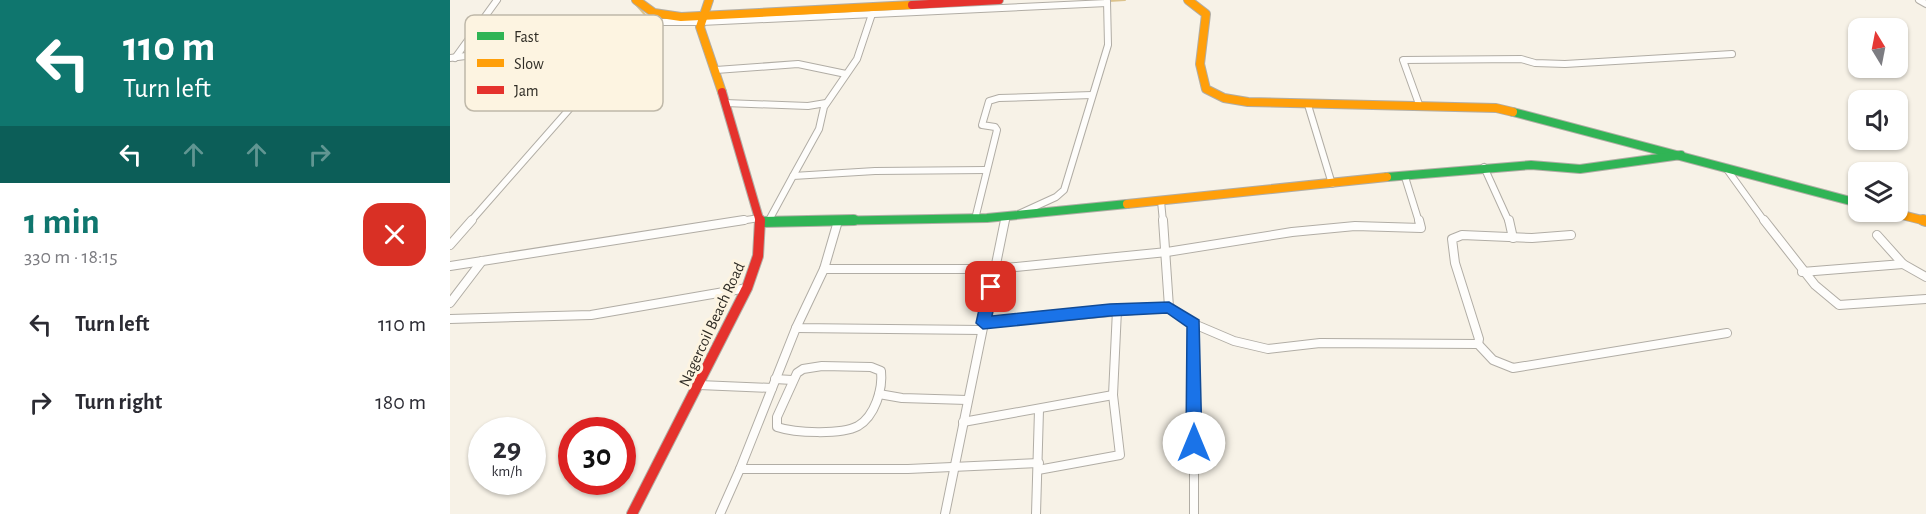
<!DOCTYPE html>
<meta charset="utf-8">
<style>
:root{--surface:#fff;--page:#f7f7f7;--text:#2b2b33;--muted:#7c7c81;--accent:#0f766e}
body{margin:0;font-family:"Alegreya Sans",sans-serif;background:var(--page);color:var(--text);height:100vh;display:flex;flex-direction:column;font-size:22px;white-space:nowrap}
*{box-sizing:border-box;margin:0}
p{font-size:20px;color:var(--muted)}
.icon{flex:none;width:33px;height:33px;fill:none;stroke:currentColor;stroke-width:2;stroke-linecap:round;stroke-linejoin:round}
.map{position:relative;flex:1;overflow:hidden}
.sheet{display:flex;flex-direction:column;background:var(--surface);width:450px}
.sheet>*{flex:none}
.guide{background:#0f766e;color:#fff;overflow:hidden}
.needle{width:39px;rotate:350deg}
.controls{position:absolute;left:1398px;top:18px;display:grid;gap:12px}
.controls a{display:grid;place-items:center;width:60px;height:60px;border-radius:12px;background:var(--surface);box-shadow:0 2px 4px #0004;font-size:30px}
.speed{position:absolute;left:18px;top:417px;display:flex;gap:12px;font-size:30px;font-weight:700;text-align:center}
.speed>*{display:grid;place-content:center;width:78px;height:78px;border-radius:50%;background:var(--surface);box-shadow:0 2px 4px #0004;line-height:1}
.speed small{font-size:15px;font-weight:400}
.speed .limit{border:9px solid #d22;background:#fff;color:#111}
.pin{position:absolute;display:grid;place-items:center;width:51px;height:51px;color:#fff;margin:-26px;border-radius:12px;box-shadow:0 3px 9px #0006}
.me{position:absolute;width:66px;margin:-33px;rotate:0deg;stroke-linejoin:round;filter:drop-shadow(0 0 4px #0008)}
.turn{display:flex;align-items:center;gap:21px;height:126px;padding:0 24px;font-size:27px}
.turn .icon{width:78px;height:78px;stroke-width:2.5}
.turn b{display:block;font-size:42px;line-height:51px}
.lanes{display:flex;align-items:center;height:57px;padding:0 24px;background:#0003;justify-content:center;gap:30px;direction:ltr}
.lanes .off{opacity:.35}
.round{display:grid;place-items:center;flex:none;width:63px;height:63px;border-radius:18px;background:var(--page)}
.overview{display:flex;align-items:center;justify-content:space-between;height:102px;padding:0 24px}
h1{font-size:36px;font-weight:700;line-height:45px;color:var(--accent)}
ul{padding:0;list-style:none}
li{display:flex;align-items:center;gap:18px;height:78px;padding:0 24px}
li div{flex:1}
li b{display:block;font-size:22px}
li em{font-style:normal}
main{display:flex;flex:1;min-height:0}
.map>svg:first-child{display:block}
.lines{fill:none;stroke-linecap:round;stroke-linejoin:round}
.stream{stroke:#dcc38d;stroke-width:2}
.street-far1-casing{stroke:#b1ada5;stroke-width:8}
.street-casing{stroke:#b1ada5;stroke-width:10}
.fast-far1-casing{stroke:#b1ada5;stroke-width:10}
.fast-casing{stroke:#b1ada5;stroke-width:12}
.slow-far1-casing{stroke:#b1ada5;stroke-width:10}
.slow-casing{stroke:#b1ada5;stroke-width:12}
.jam-far1-casing{stroke:#b1ada5;stroke-width:10}
.jam-casing{stroke:#b1ada5;stroke-width:12}
.street-far1{stroke:#fefdfb;stroke-width:6}
.street{stroke:#fefdfb;stroke-width:8}
.fast-far1{stroke:#30b455;stroke-width:8}
.fast{stroke:#30b455;stroke-width:10}
.slow-far1{stroke:#ff9f0a;stroke-width:8}
.slow{stroke:#ff9f0a;stroke-width:10}
.jam-far1{stroke:#e5322d;stroke-width:8}
.jam{stroke:#e5322d;stroke-width:10}
.route{fill:#1a73e8;stroke:#114b97;stroke-width:1.5}
.labels{text-anchor:middle;stroke-width:6;stroke-linejoin:round;paint-order:stroke}
.street-label{font-size:16px;fill:#2f2c25;stroke:#fdf4e1}
.key{fill:#fdf4e1;stroke:#bfb8a9;stroke-width:1.5}
.key-label{font-size:16px;fill:#2f2c25}
</style>
<main>
<section class="sheet">
<div class="guide">
<div class="turn"><svg class="icon" aria-label="left" viewBox="0 0 24 24"><path d="M17 20v-9H6M10 6l-5 5 5 5"/></svg><div><b>110 m</b>Turn left</div></div>
<div class="lanes"><svg class="icon" aria-label="left" viewBox="0 0 24 24"><path d="M17 20v-9H6M10 6l-5 5 5 5"/></svg><svg class="icon off" aria-label="ahead" viewBox="0 0 24 24"><path d="M12 20V5M6 11l6-6 6 6"/></svg><svg class="icon off" aria-label="ahead" viewBox="0 0 24 24"><path d="M12 20V5M6 11l6-6 6 6"/></svg><svg class="icon off" aria-label="right" viewBox="0 0 24 24"><path d="M7 20v-9h11M14 6l5 5-5 5"/></svg></div>
</div>
<div class="overview"><div><h1>1 min</h1><p>330 m · 18:15</p></div><a class="round" style="background:#d93025;color:#fff"><svg class="icon" aria-label="close" viewBox="0 0 24 24"><path d="M6 6l12 12M18 6L6 18"/></svg></a></div>
<ul>
<li><svg class="icon" aria-label="left" viewBox="0 0 24 24"><path d="M17 20v-9H6M10 6l-5 5 5 5"/></svg><div><b>Turn left</b></div><em>110 m</em></li>
<li><svg class="icon" aria-label="right" viewBox="0 0 24 24"><path d="M7 20v-9h11M14 6l5 5-5 5"/></svg><div><b>Turn right</b></div><em>180 m</em></li>
</ul>
</section>
<div class="map">
<svg width="1476" height="514" viewBox="0 0 1476 514">
<rect width="100%" height="100%" fill="#f7f2e7"/>
<g class="lines">
<!-- stream -->
<g class="stream">
<polyline points="182,0 197,17 210,18"/>
<polyline points="659,1 675,0"/>
<polyline points="389,12 422,11"/>
</g>
<defs>
<g id="street-far1">
<polyline points="1469,0 1476,4"/>
<polyline points="0,58 116,43 119,53 173,48"/>
<polyline points="5,58 47,0"/>
<polyline points="266,70 348,64 396,74"/>
<polyline points="275,103 358,106 376,103"/>
<polyline points="858,105 882,184"/>
<polyline points="970,107 953,60 1071,59 1085,63 1115,64 1282,54"/>
<polyline points="1034,167 1059,222"/>
<polyline points="1276,168 1315,222"/>
<polyline points="343,176 369,129 374,107 407,59 422,14"/>
<polyline points="955,177 969,222"/>
<polyline points="711,201 713,222"/>
<polyline points="571,213 606,197 614,190 658,45 657,1"/>
<polyline points="525,219 547,130 545,127 532,125 539,101 549,98 642,95"/>
<polyline points="20,222 196,22 251,22 657,3"/>
<polyline points="284,222 309,218"/>
<polyline points="318,222 343,176 425,171 536,170"/>
<polyline points="555,222 556,217"/>
</g>
<g id="street">
<polyline points="1059,220 1063,238"/>
<polyline points="1314,220 1365,285 1389,305 1476,299"/>
<polyline points="1427,235 1453,264 1476,277"/>
<polyline points="0,245 22,220"/>
<polyline points="0,266 294,220"/>
<polyline points="374,269 388,221"/>
<polyline points="1352,272 1453,264"/>
<polyline points="0,303 32,261"/>
<polyline points="719,307 744,324 784,341 818,349 870,343 1028,344 1029,339 1005,263 1002,239 1012,235 1082,238 1121,235"/>
<polyline points="0,319 141,315 297,288"/>
<polyline points="533,323 719,307 713,220"/>
<polyline points="744,324 744,514"/>
<polyline points="532,330 346,328 374,269 545,269 717,252 842,232 905,226 971,228 969,220"/>
<polyline points="1028,344 1043,360 1063,368 1277,333"/>
<path d="M372 366 421 367 431 371C433 389 425 416 408 426 391 435 345 433 327 427V417L347 373 353 369Z"/>
<polyline points="325,379 342,380"/>
<polyline points="249,385 322,388"/>
<polyline points="429,394 452,398 517,400"/>
<polyline points="513,422 663,395"/>
<polyline points="290,469 346,328"/>
<polyline points="588,470 670,455 663,395 667,310"/>
<polyline points="270,514 290,469 458,469 589,463"/>
<polyline points="495,514 555,220"/>
<polyline points="586,514 589,410"/>
</g>
<g id="fast-far1">
<polyline points="1063,112 1408,203"/>
<polyline points="937,177 1081,165 1130,169 1231,155"/>
<polyline points="319,222 537,218 677,204"/>
</g>
<polyline id="fast" points="310,222 404,220"/>
<g id="slow-far1">
<polyline points="186,0 204,13 231,17 462,5"/>
<polyline points="259,0 250,27 272,92"/>
<polyline points="738,0 756,14 750,64 756,89 774,98 798,102 1046,108 1063,112"/>
<polyline points="677,204 937,177"/>
<polyline points="1440,212 1476,221"/>
</g>
<polyline id="slow" points="1473,220 1476,221"/>
<g id="jam-far1">
<polyline points="462,5 549,0"/>
<polyline points="272,92 310,222"/>
</g>
<polyline id="jam" points="182,514 297,288 308,256 310,220"/>
</defs>
<!-- street-far1 casing -->
<use href="#street-far1" class="street-far1-casing"/>
<!-- street casing -->
<use href="#street" class="street-casing"/>
<!-- fast-far1 casing -->
<use href="#fast-far1" class="fast-far1-casing"/>
<!-- fast casing -->
<use href="#fast" class="fast-casing"/>
<!-- slow-far1 casing -->
<use href="#slow-far1" class="slow-far1-casing"/>
<!-- slow casing -->
<use href="#slow" class="slow-casing"/>
<!-- jam-far1 casing -->
<use href="#jam-far1" class="jam-far1-casing"/>
<!-- jam casing -->
<use href="#jam" class="jam-casing"/>
<!-- street-far1 -->
<use href="#street-far1" class="street-far1"/>
<!-- street -->
<use href="#street" class="street"/>
<!-- fast-far1 -->
<use href="#fast-far1" class="fast-far1"/>
<!-- fast -->
<use href="#fast" class="fast"/>
<!-- slow-far1 -->
<use href="#slow-far1" class="slow-far1"/>
<!-- slow -->
<use href="#slow" class="slow"/>
<!-- jam-far1 -->
<use href="#jam-far1" class="jam-far1"/>
<!-- jam -->
<use href="#jam" class="jam"/>
</g>
<!-- route -->
<polygon class="route" points="541,281 548,287 542,316 660,304 719,302 749,320 752,443 750,448 744,450 739,448 736,443 737,327 717,313 660,316 533,329 526,323 534,287"/>
<g class="labels">
<!-- street labels -->
<g class="street-label">
<text transform="translate(261 324) rotate(-65)" y="6">Nagercoil Beach Road</text>
</g>
</g>
<!-- legend -->
<rect x="15" y="15" width="198" height="96" rx="9" class="key"/>
<rect x="27" y="32" width="27" height="8" fill="#30b455"/>
<rect x="27" y="59" width="27" height="8" fill="#ff9f0a"/>
<rect x="27" y="86" width="27" height="8" fill="#e5322d"/>
<g class="key-label">
<text x="64" y="42">Fast</text>
<text x="64" y="69">Slow</text>
<text x="64" y="96">Jam</text>
</g>
</svg>
<div class="controls">
<a><svg class="needle" viewBox="-14 -14 28 28"><path d="M0-13l5 13h-10z" fill="#e53935"/><path d="M0 13l5-13h-10z" fill="#7c7c81"/></svg></a>
<a><svg class="icon" aria-label="sound" viewBox="0 0 24 24"><path d="M4 9h4l5-4v14l-5-4H4zM17 9q2 3 0 6"/></svg></a>
<a><svg class="icon" aria-label="layers" viewBox="0 0 24 24"><path d="M12 4l9 5-9 5-9-5zM3 14l9 5 9-5"/></svg></a>
</div>
<div class="speed"><div>29<small>km/h</small></div><div class="limit">30</div></div>
<div class="pin" style="left:541px;top:287px;background:#d93025"><svg class="icon" aria-label="arrive" viewBox="0 0 24 24"><path d="M6 21V4h12l-3 4 3 4H6"/></svg></div>
<svg class="me" style="left:744px;top:443px" viewBox="-20 -20 40 40"><circle r="19" fill="#fff"/><path d="M0-13L10 11 0 6-10 11z" fill="#1a73e8"/></svg>
</div>
</main>
